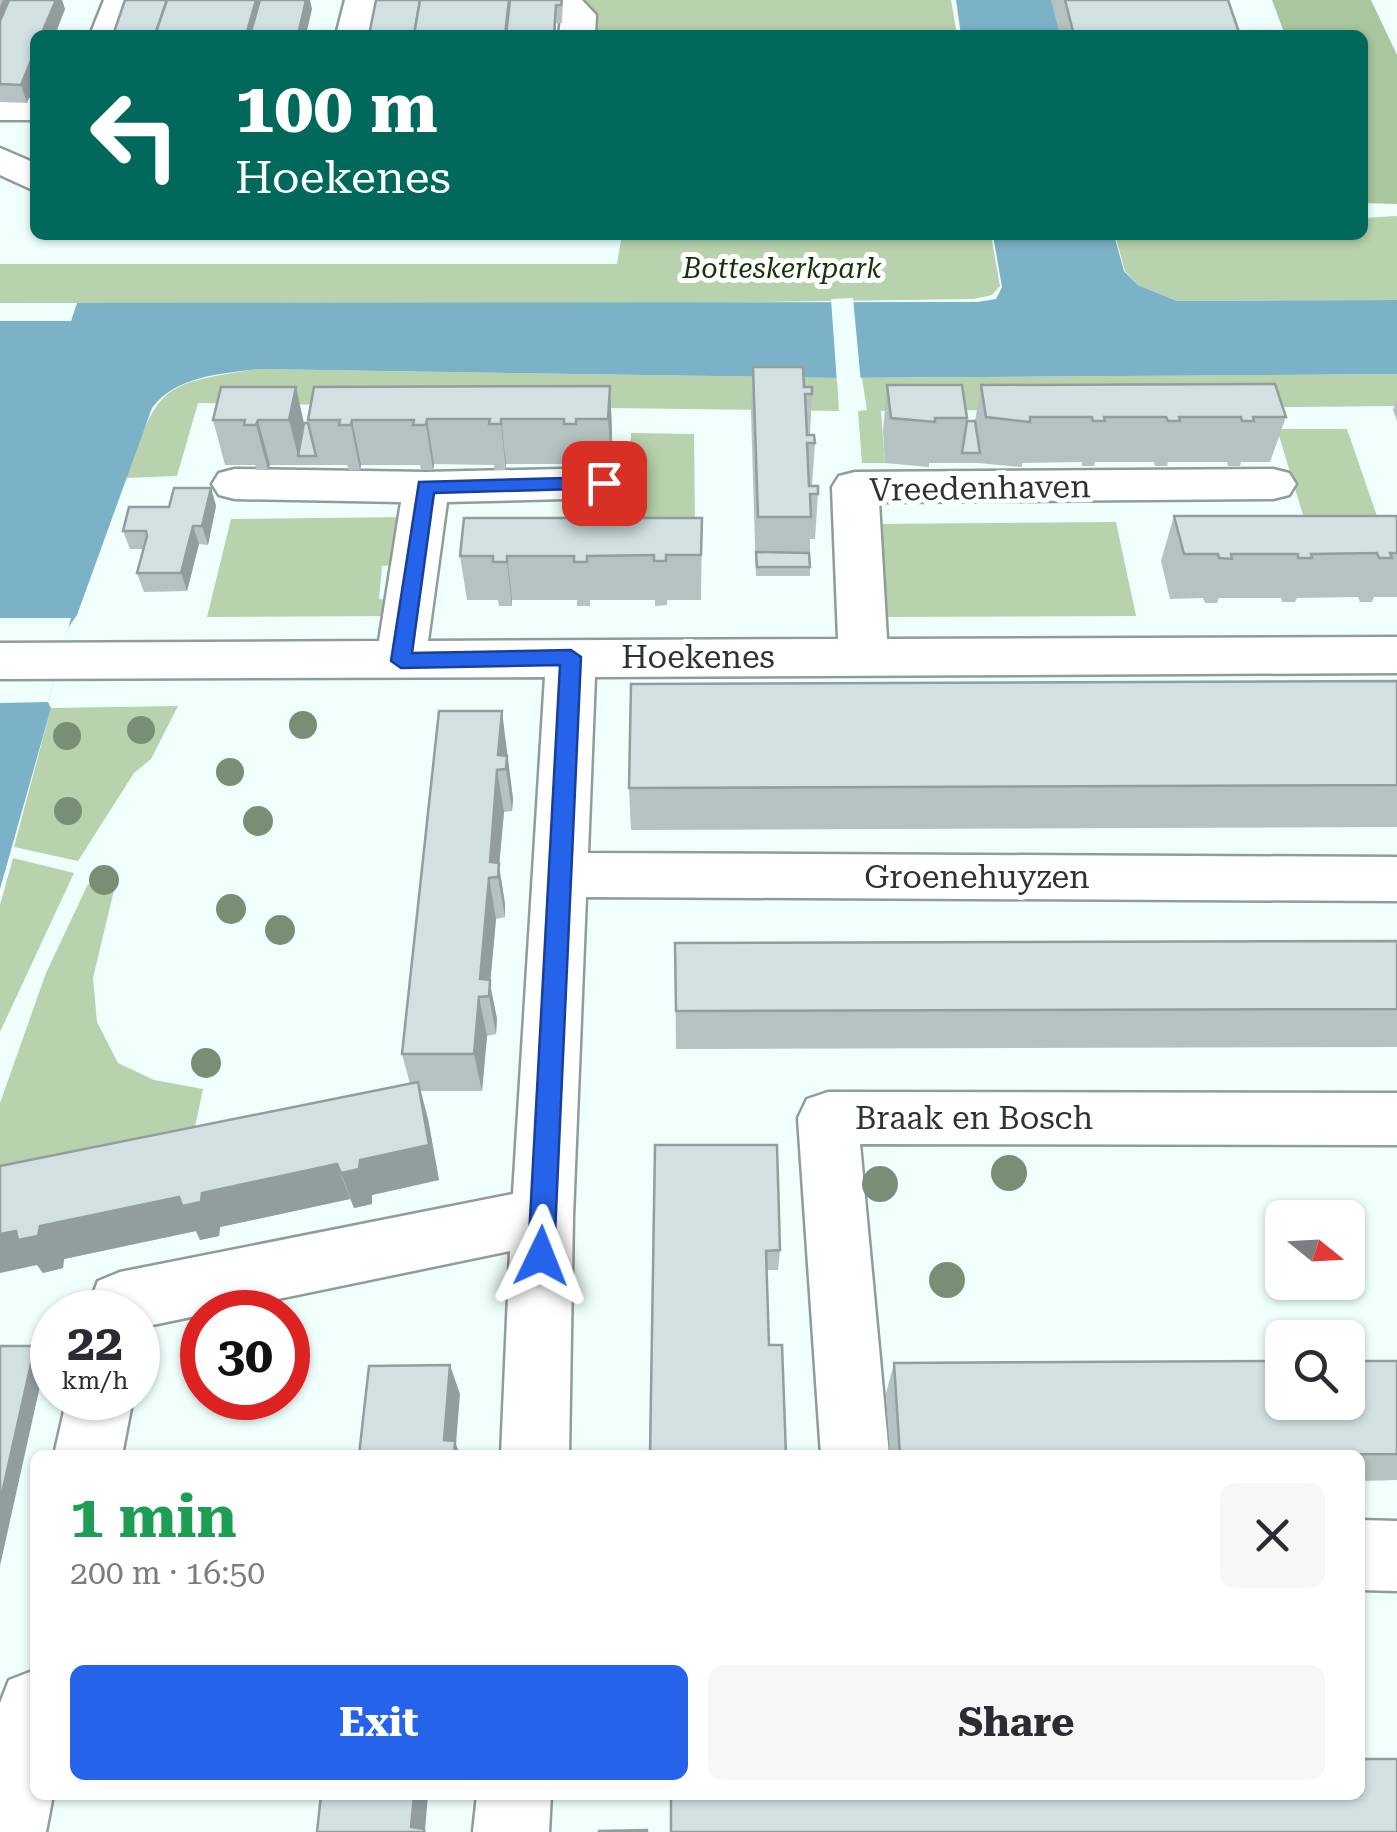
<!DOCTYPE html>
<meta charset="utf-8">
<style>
:root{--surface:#fff;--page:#f7f7f7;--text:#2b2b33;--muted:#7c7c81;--accent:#2563eb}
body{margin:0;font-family:"Roboto Serif",serif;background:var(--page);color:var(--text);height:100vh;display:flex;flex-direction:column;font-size:38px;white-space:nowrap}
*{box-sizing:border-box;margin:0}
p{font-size:32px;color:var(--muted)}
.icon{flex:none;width:55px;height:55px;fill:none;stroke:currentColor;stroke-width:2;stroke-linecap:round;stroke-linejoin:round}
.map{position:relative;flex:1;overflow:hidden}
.sheet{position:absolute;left:30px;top:1450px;width:1335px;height:350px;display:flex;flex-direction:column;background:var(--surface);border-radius:15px;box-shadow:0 2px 8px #0004}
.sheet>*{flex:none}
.top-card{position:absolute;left:30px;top:30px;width:1338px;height:210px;border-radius:15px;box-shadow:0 2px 8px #0004;background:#00695c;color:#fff;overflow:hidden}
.needle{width:65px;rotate:108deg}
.fabs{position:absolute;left:1265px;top:1200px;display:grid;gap:20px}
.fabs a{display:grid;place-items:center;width:100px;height:100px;border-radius:15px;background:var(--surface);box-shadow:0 2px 8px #0004;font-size:50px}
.speed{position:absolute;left:30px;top:1290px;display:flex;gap:20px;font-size:50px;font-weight:700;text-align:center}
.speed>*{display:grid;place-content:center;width:130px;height:130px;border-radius:50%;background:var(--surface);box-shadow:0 2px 8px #0004;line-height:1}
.speed small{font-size:25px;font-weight:400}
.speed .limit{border:15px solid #d22;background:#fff;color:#111}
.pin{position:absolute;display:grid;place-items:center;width:85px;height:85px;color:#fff;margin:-42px;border-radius:20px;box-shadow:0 5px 15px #0006}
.me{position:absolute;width:110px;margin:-55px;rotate:2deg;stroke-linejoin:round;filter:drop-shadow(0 0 8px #0008)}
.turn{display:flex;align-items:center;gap:35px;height:210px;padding:0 40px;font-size:45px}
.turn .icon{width:130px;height:130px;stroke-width:2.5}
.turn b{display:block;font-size:70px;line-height:85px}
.round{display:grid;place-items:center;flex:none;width:105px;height:105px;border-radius:15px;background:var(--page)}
.overview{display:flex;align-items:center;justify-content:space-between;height:170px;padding:0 40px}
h1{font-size:60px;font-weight:700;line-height:75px;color:#1e9e55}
.button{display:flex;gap:20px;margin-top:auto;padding:20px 40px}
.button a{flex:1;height:115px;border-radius:15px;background:var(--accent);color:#fff;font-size:40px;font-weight:700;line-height:115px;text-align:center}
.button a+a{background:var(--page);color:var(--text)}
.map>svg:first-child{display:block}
.green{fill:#b7d2ac}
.forest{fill:#a9c69e}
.water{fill:#7cb2c7}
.pier{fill:#effffb}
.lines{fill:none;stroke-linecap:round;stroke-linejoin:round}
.minor-casing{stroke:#8f9d9a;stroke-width:5}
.minor{fill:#fff;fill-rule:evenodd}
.tree{fill:#788e75}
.wall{fill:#b4c2c2}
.shaded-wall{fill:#929e9e}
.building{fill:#d1e1e2;stroke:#929e9e;stroke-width:2.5}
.route{fill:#2563eb;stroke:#184099;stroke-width:2.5}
.labels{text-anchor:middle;stroke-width:10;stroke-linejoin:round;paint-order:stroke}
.far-park-label{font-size:28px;font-style:italic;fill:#163208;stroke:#fff}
.street-label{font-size:32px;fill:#2e3433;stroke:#fff}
</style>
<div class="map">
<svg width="1397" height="1832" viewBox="0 0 1397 1832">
<rect width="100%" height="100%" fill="#effffb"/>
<!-- green -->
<g class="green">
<polygon points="585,0 951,0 957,35 591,35"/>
<polygon points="1397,216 1397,300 1177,301 1138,285 1125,271 1115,235 1362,235 1363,218"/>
<polygon points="622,235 991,235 1000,286 992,295 973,299 615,304 0,303 0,264 617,264"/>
<path d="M257 369 837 378 839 411 198 403 177 476 125 478C160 386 158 384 257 369Z"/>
<polygon points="1397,374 1397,406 881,411 885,463 862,463 858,411 867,410 862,378"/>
<polygon points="1277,429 1347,429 1380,525 1306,525"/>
<polygon points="631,433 694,434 695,529 627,527"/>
<polygon points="408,517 401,565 382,566 379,599 395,600 394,616 207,617 231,519"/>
<polygon points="1116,522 1136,616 882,617 873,524"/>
<polygon points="178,706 151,759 134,773 78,861 14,847 51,708"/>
<polygon points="13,858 74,873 0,1032 0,905"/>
<polygon points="88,884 114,890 93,978 97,1022 118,1063 154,1080 203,1089 188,1160 0,1200 0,1103 46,973"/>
</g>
<!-- forest -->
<polygon class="forest" points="1272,0 1371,0 1397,55 1397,204 1363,203 1362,35 1285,35"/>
<!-- water -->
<g class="water">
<polygon points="956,0 1057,0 1065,35 961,35"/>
<path d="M993 235H1114L1124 271 1138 285 1177 301 1397 300V374L837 378 258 369C220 374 176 376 152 408L77 615 68 628 48 702 51 708 0 889V303L977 302 996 299 1002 287Z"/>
</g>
<!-- pier -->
<g class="pier">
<polygon points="853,298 861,383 837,383 831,299"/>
<polygon points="0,303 77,303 71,321 0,321"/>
<polygon points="0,618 71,618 48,702 0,703"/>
</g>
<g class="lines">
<defs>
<g id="minor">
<polygon points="104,0 138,0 126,35 90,35"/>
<polygon points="345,0 379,0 372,35 336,35"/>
<polygon points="544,0 582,0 596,15 595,35 559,35 561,18"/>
<rect x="0" y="98" width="35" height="22"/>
<polygon points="0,148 35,163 35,191 0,175"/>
<polygon points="604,468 620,472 627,483 620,494 604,498 447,502 428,641 838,639 832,487 839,476 855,472 1273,469 1289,473 1296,484 1289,495 1273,499 879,502 887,639 1397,637 1397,673 595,677 588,853 1397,857 1397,901 586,897 573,1216 569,1455 501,1455 510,1251 143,1327 138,1335 138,1312 86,1312 98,1281 120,1272 513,1194 545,677 0,679 0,643 379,641 401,502 235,499 219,495 212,484 219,473 235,469 426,472"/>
<polygon points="828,1092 1397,1093 1397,1145 860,1144 889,1455 821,1455 798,1118 807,1099"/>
<polygon points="67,1398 133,1398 122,1455 54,1455"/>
<polygon points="1360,1520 1397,1521 1397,1591 1360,1590"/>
<polygon points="35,1670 35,1795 53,1795 46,1832 0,1832 0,1703 9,1680"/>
<polygon points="477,1795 551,1795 549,1832 473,1832"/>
</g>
</defs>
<!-- minor casing -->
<use href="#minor" class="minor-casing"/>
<!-- minor -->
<use href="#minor" class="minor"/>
</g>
<!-- trees -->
<g class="tree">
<circle cx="303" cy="725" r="14"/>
<circle cx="141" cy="730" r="14"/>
<circle cx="67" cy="736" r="14"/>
<circle cx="230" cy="772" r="14"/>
<circle cx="68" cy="811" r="14"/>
<circle cx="258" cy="821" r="15"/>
<circle cx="104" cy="880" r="15"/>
<circle cx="231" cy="909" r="15"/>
<circle cx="280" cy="930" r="15"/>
<circle cx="206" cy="1063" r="15"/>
<circle cx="1009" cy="1173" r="18"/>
<circle cx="880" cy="1184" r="18"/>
<circle cx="947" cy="1280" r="18"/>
</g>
<!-- wall -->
<g class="wall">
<polygon points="0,0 62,0 65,9 55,35 35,35 27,103 0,102"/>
<polygon points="563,0 562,23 369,35"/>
<polygon points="1051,0 1228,0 1240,35 1060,35"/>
<polygon points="753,367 804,387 812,394 810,435 815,443 812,486 818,494 815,539 810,539 810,576 756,576 751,412"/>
<polygon points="887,385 967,418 967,421 975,421 981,385 1286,417 1270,462 1241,462 1240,466 1228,466 1227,462 1168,462 1167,466 1155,466 1154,462 1095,462 1094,466 1082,466 1082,462 1022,463 1022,467 978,463 929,463 929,467 885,463 883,431"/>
<polygon points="610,386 612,431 611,464 580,464 580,469 567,469 567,464 506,464 506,470 494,470 494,465 434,464 433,470 421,470 420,465 361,465 360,470 349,470 347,465 270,465 268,470 256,470 255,465 225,465 213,420 221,387 304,423 308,423 308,420"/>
<polygon points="1397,400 1397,421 1393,410"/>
<polygon points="211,488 216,506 208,545 199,544 187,591 144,592 137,573 143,549 130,549 123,531"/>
<polygon points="1174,516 1397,516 1397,597 1374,597 1372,602 1360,602 1358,597 1297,598 1295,602 1282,602 1281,598 1219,598 1217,603 1205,603 1203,598 1170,599 1161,561"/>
<polygon points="702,518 701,600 667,600 667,605 655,606 655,600 590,600 590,606 577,606 577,600 512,600 512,606 499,606 498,600 467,600 460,556"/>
<polygon points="1397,681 1397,827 631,830 629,788"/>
<polygon points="439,711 508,754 508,761 513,799 512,811 504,812 499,866 505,904 505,917 496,919 490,984 497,1019 496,1034 487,1036 482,1091 421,1091 428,1119 439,1180 372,1195 372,1204 354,1208 350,1199 220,1227 219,1236 200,1240 196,1231 64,1259 63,1268 43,1273 37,1265 410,1084 402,1054"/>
<polygon points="1397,941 1397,1047 676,1049 675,943"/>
<polygon points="655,1145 780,1250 778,1270 766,1270 769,1345 786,1455"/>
<polygon points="1397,1361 1397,1480 1360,1481 1360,1455 890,1455 886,1393 894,1363"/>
</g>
<!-- shaded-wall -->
<g class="shaded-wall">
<polygon points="3,0 16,0 0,54 0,7"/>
<polygon points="56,0 62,0 65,9 55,35 41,35"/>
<polygon points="256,0 264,0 259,35 246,35"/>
<polygon points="306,0 310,0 312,9 306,35 298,35"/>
<polygon points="556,5 556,35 554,35"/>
<polygon points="35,51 35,84 27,103 21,85"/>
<polygon points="610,386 612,431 611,464 608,419"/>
<polygon points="296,387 306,432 298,456 289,420"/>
<polygon points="427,419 434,464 433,470 426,425"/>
<polygon points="501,419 506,464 506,470 501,424"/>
<polygon points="258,420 270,465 268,470 256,425"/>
<polygon points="352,420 361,465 360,470 351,425"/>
<polygon points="211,488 216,506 208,545 202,526"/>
<polygon points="193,526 199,544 187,591 181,573"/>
<polygon points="507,556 512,600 512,606 507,562"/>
<polygon points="502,711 513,799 512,811 506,769 498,755"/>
<polygon points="497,770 504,812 499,866 505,904 505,917 498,877 490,862"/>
<polygon points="489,878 496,919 490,984 497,1019 496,1034 489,996 480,979"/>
<polygon points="479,997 487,1036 482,1091 474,1054"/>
<polygon points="418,1082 428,1119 439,1180 372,1195 372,1204 354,1208 341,1173"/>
<polygon points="337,1164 350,1199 220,1227 219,1236 200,1240 196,1231 64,1259 63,1268 43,1273 37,1265 0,1273 0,1234"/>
<polygon points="35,1346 46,1359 0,1566 0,1502"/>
<polygon points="450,1365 460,1394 456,1444 460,1455 449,1455 444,1440"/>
<polygon points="414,1795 428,1795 425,1830 426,1832 416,1832 411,1827"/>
</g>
<!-- building -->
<g class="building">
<polygon points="9,0 56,0 41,35 35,35 35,51 21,85 0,84 0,21"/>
<polygon points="125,0 167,0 155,35 113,35"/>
<polygon points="167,0 256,0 246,35 155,35"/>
<polygon points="260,0 306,0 298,35 250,35"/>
<polygon points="376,0 420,0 414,35 369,35"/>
<polygon points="420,0 509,0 505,35 414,35"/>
<polygon points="510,0 562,0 561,5 556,5 554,35 506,35"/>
<polygon points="1065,0 1228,0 1240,35 1074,35"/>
<polygon points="753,367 803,367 804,387 812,387 812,394 805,394 807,435 814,435 815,443 807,443 809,486 818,486 818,494 810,494 811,517 758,517"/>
<polygon points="1275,384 1286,417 1253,417 1254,421 1242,421 1241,417 1179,417 1180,421 1168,421 1166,417 1104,417 1105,421 1093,421 1092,417 1030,417 1030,422 986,417 981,385"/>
<polygon points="887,385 962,385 967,418 935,418 935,422 891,418"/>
<polygon points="610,386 608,419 576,419 576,424 564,424 564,419 501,419 501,424 489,424 490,419 427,419 426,425 413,425 414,420 352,420 351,425 339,425 340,420 308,420 314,387"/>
<polygon points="221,387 296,387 289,420 258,420 256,425 244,425 245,420 213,420"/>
<polygon points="967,421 975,421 980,453 962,453"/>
<polygon points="304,423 308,423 316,456 298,456"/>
<polygon points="174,488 211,488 202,526 193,526 181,573 137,573 147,536 146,531 123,531 129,507 169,507"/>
<polygon points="1174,516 1397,516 1397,553 1390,553 1392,558 1379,558 1377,553 1311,554 1312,558 1298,558 1298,554 1231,554 1232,559 1219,558 1218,554 1184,554"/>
<polygon points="464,518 702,518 701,555 666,555 666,561 654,561 654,555 587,556 587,562 574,562 574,556 507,556 507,562 493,562 493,556 460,556"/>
<polygon points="756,552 809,553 810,567 757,567"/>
<polygon points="1397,681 1397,785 629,788 631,684"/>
<polygon points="439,711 502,711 498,755 507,756 506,769 497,770 490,862 499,863 498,877 489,878 480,979 490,980 489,996 479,997 474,1054 402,1054"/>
<polygon points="1397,941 1397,1009 676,1011 675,943"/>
<polygon points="418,1082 429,1145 360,1160 359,1169 341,1173 337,1164 202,1193 201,1202 182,1206 179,1197 40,1226 38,1236 18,1240 16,1231 0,1234 0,1166"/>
<polygon points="655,1145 777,1145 780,1250 766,1251 769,1345 782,1345 786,1455 650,1455"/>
<polygon points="0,1346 35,1346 0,1502"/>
<polygon points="1282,1361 1282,1402 1348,1402 1348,1361 1397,1361 1397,1454 900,1455 894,1363"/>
<polygon points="450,1365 444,1440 455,1441 454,1455 359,1455 369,1366"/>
<polygon points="1360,1759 1397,1759 1397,1832 671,1832 671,1795 1360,1795"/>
<polygon points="321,1795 414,1795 411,1827 424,1829 424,1832 317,1832"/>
<polygon points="647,1830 647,1832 599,1832 599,1831"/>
</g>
<!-- route -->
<polygon class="route" points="604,477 611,479 611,488 434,493 412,653 571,650 581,657 554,1256 550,1265 541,1268 532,1265 528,1256 560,665 401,668 391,661 419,482"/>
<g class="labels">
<!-- far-park labels -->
<g class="far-park-label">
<text x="782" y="278">Botteskerkpark</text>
</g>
<!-- street labels -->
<g class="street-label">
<text transform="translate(980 488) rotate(-1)" y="11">Vreedenhaven</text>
<text x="698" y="668">Hoekenes</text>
<text x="977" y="888">Groenehuyzen</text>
<text x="974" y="1129">Braak en Bosch</text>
</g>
</g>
</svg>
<div class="fabs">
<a><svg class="needle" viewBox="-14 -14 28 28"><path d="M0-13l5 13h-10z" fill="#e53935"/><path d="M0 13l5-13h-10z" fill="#7c7c81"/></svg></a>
<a><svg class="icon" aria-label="search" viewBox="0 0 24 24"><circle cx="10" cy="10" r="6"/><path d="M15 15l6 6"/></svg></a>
</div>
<div class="speed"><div>22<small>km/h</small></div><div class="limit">30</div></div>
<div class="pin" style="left:604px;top:483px;background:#d93025"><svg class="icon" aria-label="arrive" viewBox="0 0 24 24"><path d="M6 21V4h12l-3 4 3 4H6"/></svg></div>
<svg class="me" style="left:541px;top:1256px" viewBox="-20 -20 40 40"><path d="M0-17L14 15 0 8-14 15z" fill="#2563eb" stroke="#fff" stroke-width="4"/></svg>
<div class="top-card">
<div class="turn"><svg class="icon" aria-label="left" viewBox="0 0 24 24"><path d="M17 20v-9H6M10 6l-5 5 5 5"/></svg><div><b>100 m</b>Hoekenes</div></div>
</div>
<section class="sheet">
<div class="overview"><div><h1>1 min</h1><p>200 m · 16:50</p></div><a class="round"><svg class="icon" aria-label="close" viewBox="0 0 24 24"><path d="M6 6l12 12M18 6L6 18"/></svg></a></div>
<div class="button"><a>Exit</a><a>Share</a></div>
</section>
</div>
